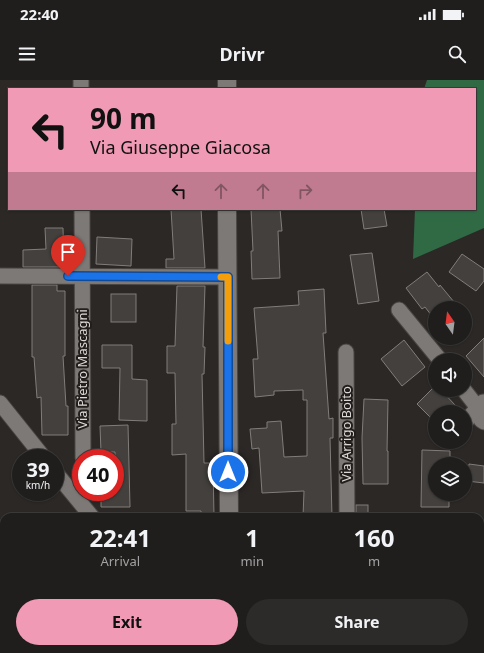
<!DOCTYPE html>
<style>
:root{--surface:#201e1c;--page:#2d2b29;--text:#f1f3f6;--muted:#a2a2a3;--line:#3d3c3b;--accent:#f09ab5}
body{margin:0;font-family:"Noto Sans",sans-serif;background:var(--page);color:var(--text);height:100vh;display:flex;flex-direction:column;font-size:15px;white-space:nowrap}
*{box-sizing:border-box;margin:0}
p{font-size:13px;color:var(--muted)}
.icon{flex:none;width:22px;height:22px;fill:none;stroke:currentColor;stroke-width:2;stroke-linecap:round;stroke-linejoin:round}
.map{position:relative;flex:1;overflow:hidden}
.panel{position:absolute;left:0px;top:433px;width:484px;height:140px;display:flex;flex-direction:column;background:var(--surface);border-radius:12px 12px 0 0;box-shadow:0 1px 3px #0004,0 0 0 1px var(--line)}
.panel>*{flex:none}
.hud{position:absolute;left:8px;top:8px;width:468px;height:122px;border-radius:0px;box-shadow:0 1px 3px #0004,0 0 0 1px var(--line);background:#f09ab5;color:#111;overflow:hidden}
.needle{width:26px;rotate:346deg}
.tools{position:absolute;left:428px;top:221px;display:grid;gap:8px}
.tools a{display:grid;place-items:center;width:44px;height:44px;border-radius:50%;background:var(--surface);box-shadow:0 1px 3px #0004,0 0 0 1px var(--line);font-size:20px}
.speed{position:absolute;left:12px;top:369px;display:flex;gap:8px;font-size:20px;font-weight:700;text-align:center}
.speed>*{display:grid;place-content:center;width:52px;height:52px;border-radius:50%;background:var(--surface);box-shadow:0 1px 3px #0004,0 0 0 1px var(--line);line-height:1}
.speed small{font-size:10px;font-weight:400}
.speed .limit{border:6px solid #d22;background:#fff;color:#111}
.pin{position:absolute;display:grid;place-items:center;width:34px;height:34px;color:#fff;margin:-41px -17px;border-radius:50% 50% 50% 0;rotate:-45deg;box-shadow:0 0 4px #0007}
.pin .icon{rotate:45deg}
.me{position:absolute;width:44px;margin:-22px;rotate:0deg;stroke-linejoin:round;filter:drop-shadow(0 0 3px #0008)}
.turn{display:flex;align-items:center;gap:14px;height:84px;padding:0 16px;font-size:18px}
.turn .icon{width:52px;height:52px;stroke-width:2.5}
.turn b{display:block;font-size:28px;line-height:34px}
.lanes{display:flex;align-items:center;height:38px;padding:0 16px;background:#0003;justify-content:center;gap:20px;direction:ltr}
.lanes .off{opacity:.35}
.eta{display:flex;justify-content:space-evenly;align-items:center;height:68px;text-align:center}
.eta b{font-size:24px;font-weight:700;line-height:28px}
.primary-button{display:flex;gap:8px;margin-top:auto;padding:8px 16px}
.primary-button a{flex:1;height:46px;border-radius:24px;background:var(--accent);color:#111;font-size:16px;font-weight:700;line-height:46px;text-align:center}
.primary-button a+a{background:var(--page);color:var(--text)}
.status{display:flex;justify-content:space-between;align-items:center;height:28px;padding:0 20px;background:var(--surface);direction:ltr}
.status svg{height:11px;fill:currentColor}
header{display:flex;justify-content:space-between;align-items:center;height:52px;padding:0 16px;background:var(--surface);font-size:18px;font-weight:700}
.map>svg:first-child{display:block}
.forest{fill:#2f6a45}
.building{fill:#43403d;stroke:#817d7a}
.lines{fill:none;stroke-linecap:round;stroke-linejoin:round}
.minor-casing{stroke:#484543;stroke-width:17}
.tertiary-casing{stroke:#484543;stroke-width:20}
.minor{stroke:#7d7976;stroke-width:15}
.tertiary{stroke:#7d7976;stroke-width:18}
.route-casing{stroke:#114b97;stroke-width:10}
.route{stroke:#1a73e8;stroke-width:7}
.slow{stroke:#f59e0b;stroke-width:7}
.labels{text-anchor:middle;stroke-width:4;stroke-linejoin:round;paint-order:stroke}
.street-label{font-size:13px;fill:#dbd9d7;stroke:#221e1c}
</style>
<div class="status"><b>22:40</b><svg viewBox="0 0 49 12"><path d="M0 12V9h3v3zM5 12V6h3v6zM10 12V3h3v9zM15 12V0h3v12zM26 1h20v11H26zM47 4h2v5h-2z"/></svg></div>
<header><svg class="icon" aria-label="menu" viewBox="0 0 24 24"><path d="M4 6h16M4 12h16M4 18h16"/></svg>Drivr<svg class="icon" aria-label="search" viewBox="0 0 24 24"><circle cx="10" cy="10" r="6"/><path d="M15 15l6 6"/></svg></header>
<div class="map">
<svg width="484" height="573" viewBox="0 0 484 573">
<rect width="100%" height="100%" fill="#2b2826"/>
<!-- forest -->
<polygon class="forest" points="427,0 484,0 484,148 413,179 415,129 475,129 475,9 424,9"/>
<!-- building -->
<g class="building">
<polygon points="171,129 201,129 205,188 166,188 166,179 174,179"/>
<polygon points="251,129 280,129 282,151 278,151 280,198 252,199 251,171 253,171"/>
<polygon points="361,129 384,129 387,146 364,149"/>
<polygon points="45,148 63,148 64,187 23,187 23,170 46,169"/>
<polygon points="97,157 132,159 131,186 96,184"/>
<polygon points="372,173 379,221 358,224 350,175"/>
<polygon points="462,174 484,189 484,201 476,211 449,192"/>
<polygon points="427,192 439,207 440,205 459,228 435,228 435,240 425,227 422,229 406,208"/>
<polygon points="32,205 57,205 57,211 65,211 65,276 63,276 66,326 68,326 68,355 42,355 41,317 37,318 34,277 32,277"/>
<polygon points="177,206 205,206 203,267 205,267 204,294 202,294 204,383 213,383 214,437 201,437 201,431 186,431 186,374 172,375 172,344 176,344 175,293 167,293 167,266 175,266"/>
<polygon points="324,209 326,253 323,253 329,339 333,338 333,358 330,358 332,437 303,437 304,411 262,413 259,368 252,369 250,349 267,348 267,342 281,341 284,377 307,376 307,320 303,320 303,310 274,311 274,315 255,317 253,279 258,279 254,228 299,225 298,211"/>
<rect x="111" y="214" width="25" height="28"/>
<polygon points="484,258 484,297 466,276"/>
<polygon points="404,260 425,287 402,306 381,279"/>
<polygon points="102,265 132,265 132,299 147,300 147,341 119,340 120,288 102,288"/>
<polygon points="435,306 435,310 441,310 455,325 448,332 435,332 435,342 417,324"/>
<polygon points="364,319 388,320 387,371 388,371 388,404 363,404 362,358"/>
<polygon points="128,345 130,427 101,427 101,412 115,412 115,372 101,372 100,346"/>
<polygon points="422,370 450,371 450,384 435,384 435,414 449,414 449,427 421,427"/>
<polygon points="469,384 484,386 484,403 467,401"/>
<rect x="356" y="425" width="12" height="12"/>
</g>
<g class="lines">
<defs>
<g id="minor">
<polyline points="81,0 81,9"/>
<polyline points="82,129 83,378"/>
<polyline points="0,196 228,197"/>
<polyline points="399,230 440,280"/>
<polyline points="346,272 347,437"/>
<polyline points="464,310 478,328 481,340 484,342"/>
<polyline points="0,323 44,378"/>
<polyline points="465,342 483,322"/>
<polyline points="55,392 92,437"/>
<polyline points="0,521 4,520"/>
<polyline points="480,522 484,522"/>
<polyline points="116,569 123,573"/>
</g>
<g id="tertiary">
<polyline points="227,0 227,9"/>
<polyline points="227,129 229,437"/>
<polyline points="252,569 257,573"/>
</g>
</defs>
<!-- minor casing -->
<use href="#minor" class="minor-casing"/>
<!-- tertiary casing -->
<use href="#tertiary" class="tertiary-casing"/>
<!-- minor -->
<use href="#minor" class="minor"/>
<!-- tertiary -->
<use href="#tertiary" class="tertiary"/>
</g>
<g class="lines">
<defs>
<polyline id="route" points="68,196 228,197 228,392"/>
</defs>
<!-- route casing -->
<use href="#route" class="route-casing"/>
<!-- route -->
<use href="#route" class="route"/>
<!-- slow -->
<polyline class="slow" points="221,197 228,197 228,261"/>
</g>
<g class="labels">
<!-- street labels -->
<g class="street-label">
<text transform="translate(82 289) rotate(-90)" y="5">Via Pietro Mascagni</text>
<text transform="translate(346 354) rotate(-90)" y="5">Via Arrigo Boito</text>
</g>
</g>
</svg>
<div class="tools">
<a><svg class="needle" viewBox="-14 -14 28 28"><path d="M0-13l5 13h-10z" fill="#e53935"/><path d="M0 13l5-13h-10z" fill="#a2a2a3"/></svg></a>
<a><svg class="icon" aria-label="sound" viewBox="0 0 24 24"><path d="M4 9h4l5-4v14l-5-4H4zM17 9q2 3 0 6"/></svg></a>
<a><svg class="icon" aria-label="search" viewBox="0 0 24 24"><circle cx="10" cy="10" r="6"/><path d="M15 15l6 6"/></svg></a>
<a><svg class="icon" aria-label="layers" viewBox="0 0 24 24"><path d="M12 4l9 5-9 5-9-5zM3 14l9 5 9-5"/></svg></a>
</div>
<div class="speed"><div>39<small>km/h</small></div><div class="limit">40</div></div>
<div class="pin" style="left:68px;top:196px;background:#d93025"><svg class="icon" aria-label="arrive" viewBox="0 0 24 24"><path d="M6 21V4h12l-3 4 3 4H6"/></svg></div>
<svg class="me" style="left:228px;top:392px" viewBox="-20 -20 40 40"><circle r="17" fill="#1a73e8" stroke="#fff" stroke-width="3"/><path d="M0-11L8 9 0 5-8 9z" fill="#fff"/></svg>
<div class="hud">
<div class="turn"><svg class="icon" aria-label="left" viewBox="0 0 24 24"><path d="M17 20v-9H6M10 6l-5 5 5 5"/></svg><div><b>90 m</b>Via Giuseppe Giacosa</div></div>
<div class="lanes"><svg class="icon" aria-label="left" viewBox="0 0 24 24"><path d="M17 20v-9H6M10 6l-5 5 5 5"/></svg><svg class="icon off" aria-label="ahead" viewBox="0 0 24 24"><path d="M12 20V5M6 11l6-6 6 6"/></svg><svg class="icon off" aria-label="ahead" viewBox="0 0 24 24"><path d="M12 20V5M6 11l6-6 6 6"/></svg><svg class="icon off" aria-label="right" viewBox="0 0 24 24"><path d="M7 20v-9h11M14 6l5 5-5 5"/></svg></div>
</div>
<section class="panel">
<div class="eta">
<div><b>22:41</b><p>Arrival</p></div>
<div><b>1</b><p>min</p></div>
<div><b>160</b><p>m</p></div>
</div>
<div class="primary-button"><a>Exit</a><a>Share</a></div>
</section>
</div>
